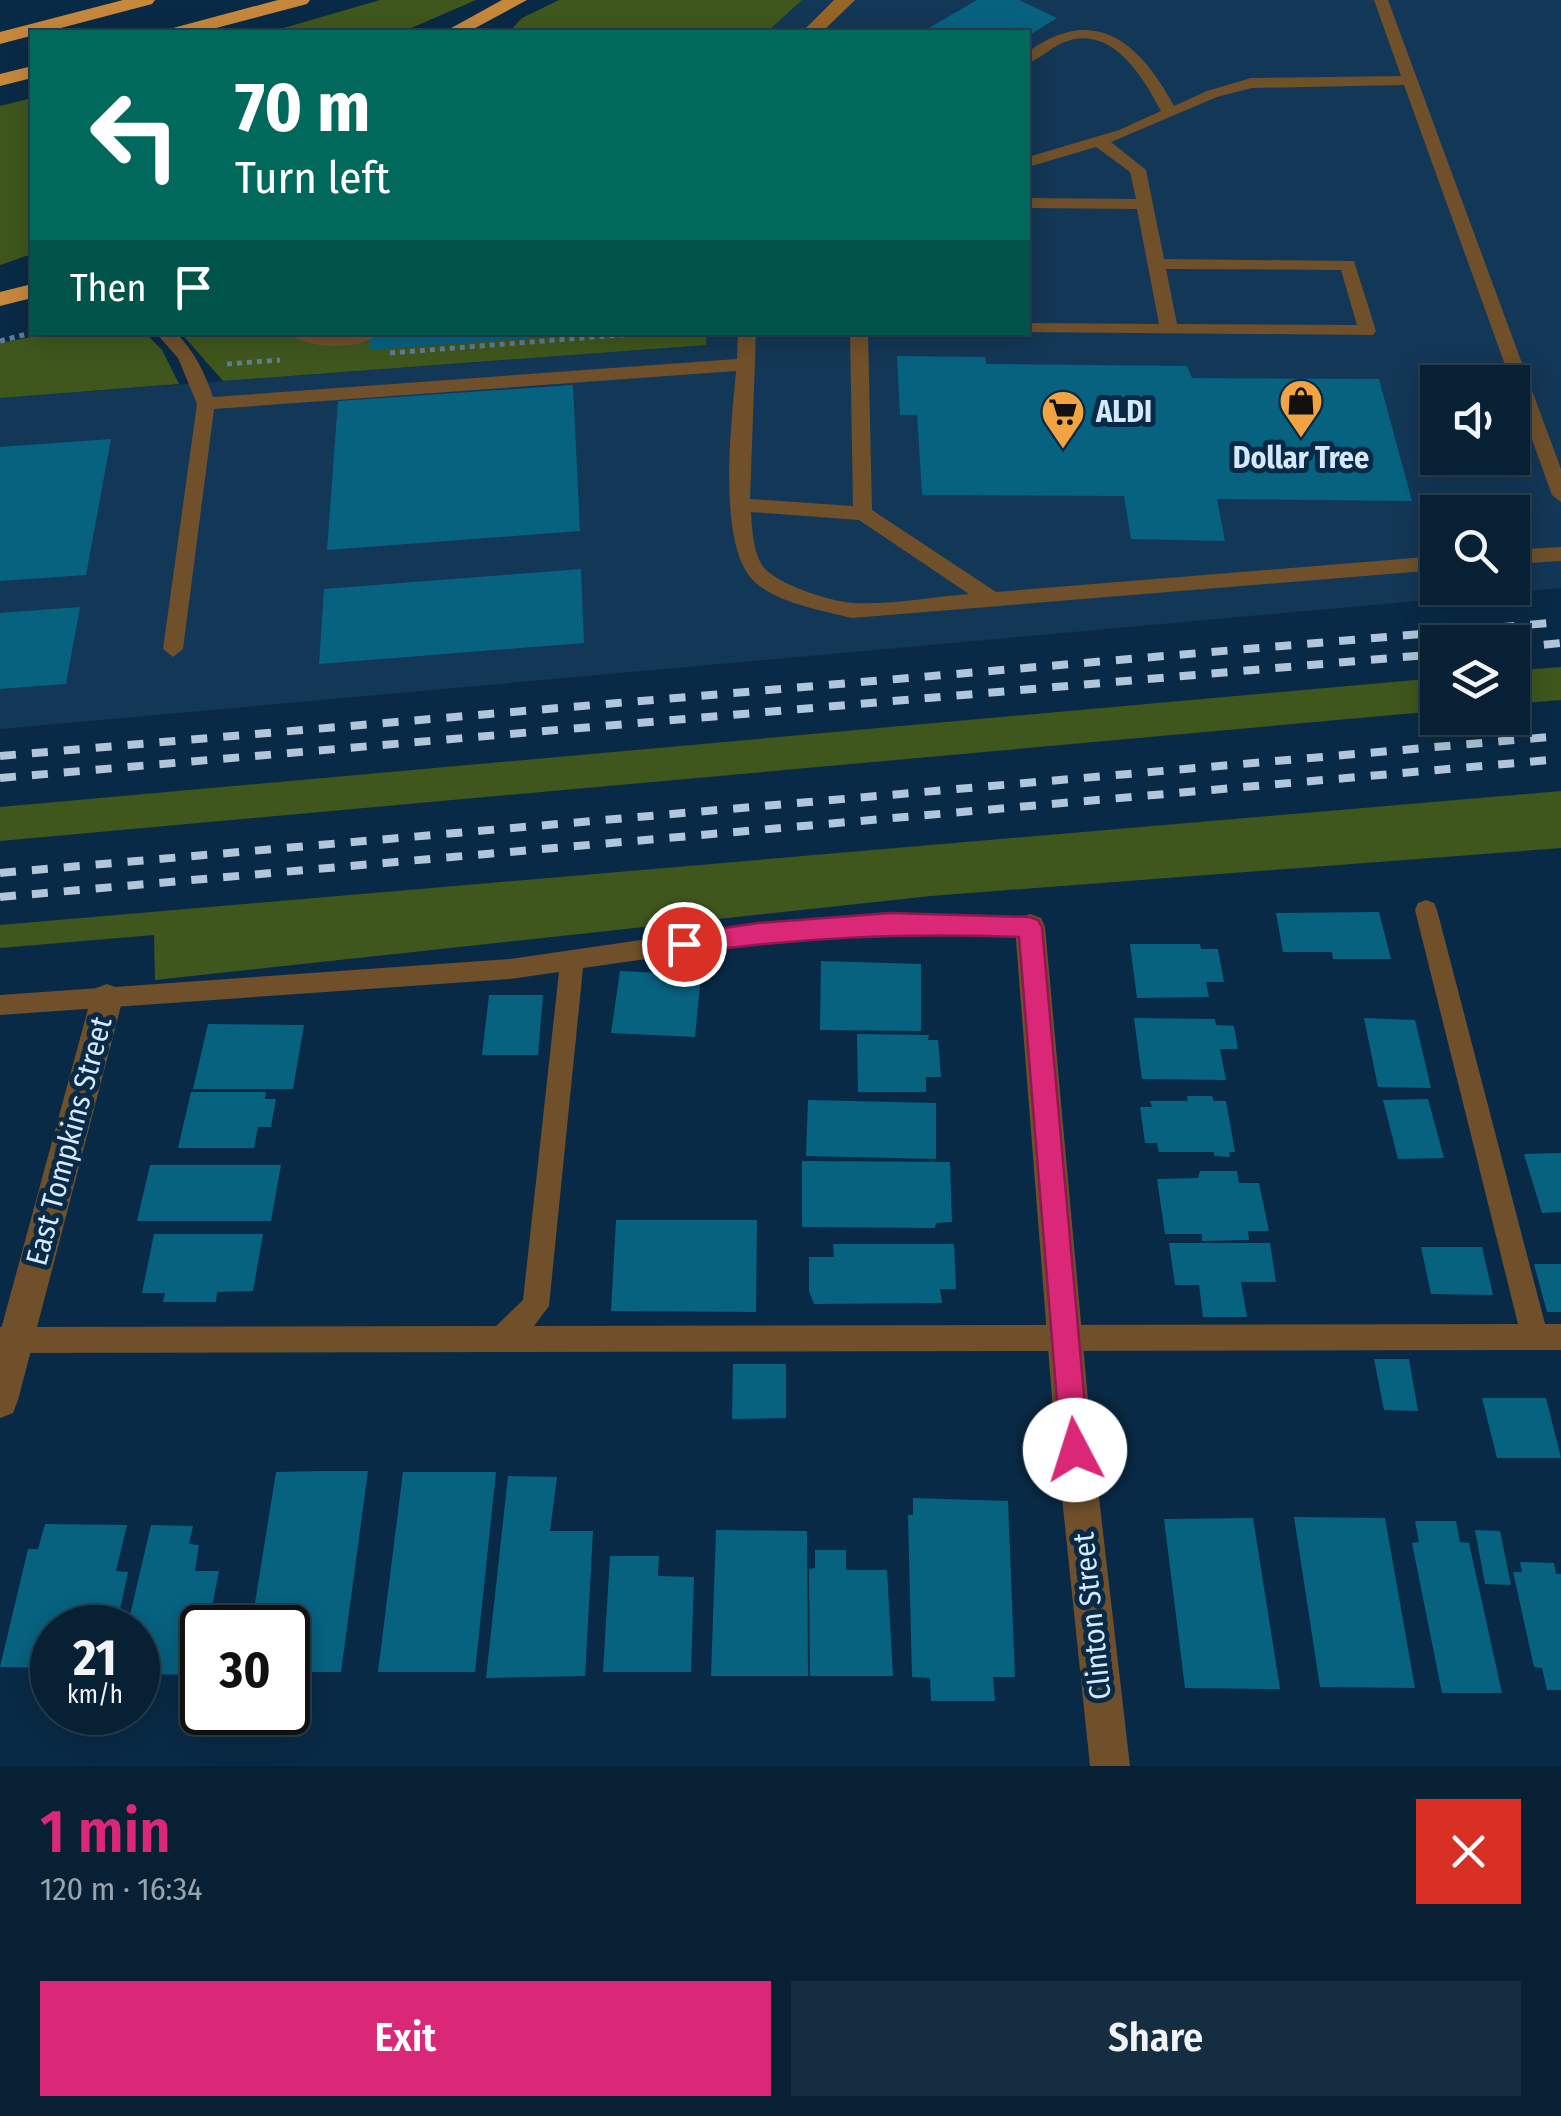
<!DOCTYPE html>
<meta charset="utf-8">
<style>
:root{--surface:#072034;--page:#152d40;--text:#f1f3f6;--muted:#98a3ac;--line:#283e4f;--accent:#db2777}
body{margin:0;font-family:"Fira Sans Condensed",sans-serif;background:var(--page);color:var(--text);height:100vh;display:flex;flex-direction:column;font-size:38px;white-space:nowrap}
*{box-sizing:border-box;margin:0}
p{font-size:32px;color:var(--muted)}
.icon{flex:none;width:55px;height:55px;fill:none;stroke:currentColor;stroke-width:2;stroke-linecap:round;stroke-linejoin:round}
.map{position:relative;height:1766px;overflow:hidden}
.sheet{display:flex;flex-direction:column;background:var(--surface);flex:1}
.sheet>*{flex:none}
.banner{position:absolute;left:30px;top:30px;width:1000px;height:305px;border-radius:0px;box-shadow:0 5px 25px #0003,0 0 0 2px var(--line);background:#00695c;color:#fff;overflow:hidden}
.tools{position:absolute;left:1420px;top:365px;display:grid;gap:20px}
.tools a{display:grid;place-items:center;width:110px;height:110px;border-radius:0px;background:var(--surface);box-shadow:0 5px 25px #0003,0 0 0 2px var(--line);font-size:50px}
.speed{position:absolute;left:30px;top:1605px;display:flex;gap:20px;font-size:50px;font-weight:700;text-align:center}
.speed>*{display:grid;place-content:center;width:130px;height:130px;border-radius:50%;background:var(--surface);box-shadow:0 5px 25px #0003,0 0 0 2px var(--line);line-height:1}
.speed small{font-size:25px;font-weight:400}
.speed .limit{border:5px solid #111;border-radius:15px;background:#fff;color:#111}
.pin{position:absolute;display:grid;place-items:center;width:85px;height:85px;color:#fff;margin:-42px;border:5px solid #fff;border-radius:50%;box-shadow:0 2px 10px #0007}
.me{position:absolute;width:110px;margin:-55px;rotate:355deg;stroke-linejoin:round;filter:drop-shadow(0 0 8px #0008)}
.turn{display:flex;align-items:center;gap:35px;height:210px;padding:0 40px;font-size:45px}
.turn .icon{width:130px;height:130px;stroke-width:2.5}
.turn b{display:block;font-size:70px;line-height:85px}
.then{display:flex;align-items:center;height:95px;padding:0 40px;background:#0003;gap:20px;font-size:38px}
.round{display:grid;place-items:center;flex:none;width:105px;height:105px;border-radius:0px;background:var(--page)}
.summary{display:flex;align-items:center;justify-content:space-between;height:170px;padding:0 40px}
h1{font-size:60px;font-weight:600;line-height:75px;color:var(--accent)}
.action{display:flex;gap:20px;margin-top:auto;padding:20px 40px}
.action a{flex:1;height:115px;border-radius:0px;background:var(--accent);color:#fff;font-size:40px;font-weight:600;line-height:115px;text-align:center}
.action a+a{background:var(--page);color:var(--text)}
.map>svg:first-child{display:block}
.built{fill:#133756;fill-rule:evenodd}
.green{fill:#3f571d}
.building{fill:#076280}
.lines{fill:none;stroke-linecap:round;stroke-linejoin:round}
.path{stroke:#617c94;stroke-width:5;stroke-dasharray:5 5;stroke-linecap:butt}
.lane{fill:#6f502b;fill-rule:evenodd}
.street{fill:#6f502b;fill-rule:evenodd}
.secondary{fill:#976525;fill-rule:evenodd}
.highway{fill:#c7883c;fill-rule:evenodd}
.rail{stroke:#b2c6db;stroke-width:8;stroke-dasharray:16 16;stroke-linecap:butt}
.route{fill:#db2777;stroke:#8e194d;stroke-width:2.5}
.labels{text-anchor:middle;stroke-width:10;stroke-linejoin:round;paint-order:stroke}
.poi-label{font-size:30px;font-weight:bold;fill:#d6e8fb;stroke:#092a46;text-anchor:start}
.street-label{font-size:30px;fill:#d6e8fb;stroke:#092a46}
</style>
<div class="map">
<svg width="1561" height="1766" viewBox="0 0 1561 1766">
<rect width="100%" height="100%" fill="#092a46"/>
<!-- built -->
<path class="built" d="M802 0H1561V588L0 729V398L706 345 707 333 1028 332V32H767ZM1438 382H1512V458H1438ZM1438 512H1512V588H1438Z"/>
<!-- green -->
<g class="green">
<polygon points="380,0 476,0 402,32 270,32"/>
<polygon points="559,0 802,0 767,32 509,32 522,18"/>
<polygon points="32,98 32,254 0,265 0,106"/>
<polygon points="52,333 148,336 162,350 179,384 0,398 0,343"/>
<polygon points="181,333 707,333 706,345 223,381"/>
<polygon points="1561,667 1561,700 1513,704 1513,671"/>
<polygon points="1437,678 1437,711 0,841 0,807"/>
<polygon points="1561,791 1561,848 931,896 155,980 154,935 0,948 0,925"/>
</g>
<!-- building -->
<g class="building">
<polygon points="977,0 1019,0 1057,18 1028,36 1028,32 922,32"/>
<polygon points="370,332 576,332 576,335 369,350"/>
<polygon points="897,356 985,357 986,364 1187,366 1192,378 1379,379 1412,501 1217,499 1225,541 1131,539 1124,496 922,495 917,415 900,415"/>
<polygon points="573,385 580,531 327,550 338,401"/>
<polygon points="111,439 86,575 0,581 0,447"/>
<polygon points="581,569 584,643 319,664 324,589"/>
<polygon points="80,607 66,684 0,689 0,613"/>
<polygon points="1379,912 1391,959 1333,959 1332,952 1283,952 1276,913"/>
<polygon points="1130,944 1200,944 1201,949 1218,949 1224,982 1206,982 1209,997 1137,998"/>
<polygon points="821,961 921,964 921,1031 820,1030"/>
<polygon points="620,971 701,975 695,1037 611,1033"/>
<polygon points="489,995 543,995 538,1055 482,1055"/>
<polygon points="1134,1018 1215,1019 1216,1025 1234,1026 1238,1049 1220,1049 1226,1080 1142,1079"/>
<polygon points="1364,1018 1415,1020 1431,1088 1378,1087"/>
<polygon points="208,1024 304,1025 293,1089 193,1089"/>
<polygon points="857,1034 929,1035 928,1040 938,1040 941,1077 926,1077 926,1092 858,1092"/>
<polygon points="191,1092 266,1092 265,1099 276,1099 271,1127 258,1127 254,1148 178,1148"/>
<polygon points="1187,1096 1212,1096 1214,1101 1226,1101 1235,1152 1229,1152 1230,1157 1214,1156 1214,1152 1159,1152 1157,1143 1145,1143 1140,1107 1152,1107 1150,1101 1188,1101"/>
<polygon points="1428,1099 1444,1158 1398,1159 1383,1100"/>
<polygon points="808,1100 936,1103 936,1159 806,1156"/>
<polygon points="1561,1153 1561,1212 1542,1213 1524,1154"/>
<polygon points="802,1161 950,1162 952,1222 936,1223 935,1228 802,1227"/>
<polygon points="150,1165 281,1165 271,1221 137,1221"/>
<polygon points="1200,1171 1237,1171 1239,1183 1259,1183 1269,1231 1248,1231 1249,1240 1202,1241 1202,1234 1165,1234 1157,1179 1198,1178"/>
<polygon points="616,1220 757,1220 756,1312 611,1311"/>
<polygon points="154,1234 263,1234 253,1291 217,1292 216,1302 163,1302 165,1293 142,1293"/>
<polygon points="1169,1243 1270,1243 1276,1282 1241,1282 1247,1317 1203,1317 1199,1285 1175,1285"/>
<polygon points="833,1244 954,1244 956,1289 940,1289 942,1303 814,1304 809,1291 809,1257 834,1257"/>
<polygon points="1421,1247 1482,1247 1493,1295 1431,1294"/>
<polygon points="1534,1264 1561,1264 1561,1312 1547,1312"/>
<polygon points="1374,1359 1409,1359 1418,1411 1384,1410"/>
<polygon points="733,1364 786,1364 786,1418 732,1419"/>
<polygon points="1482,1398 1546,1398 1561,1458 1497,1458"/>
<polygon points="323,1471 368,1471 341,1672 288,1672 288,1628 251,1628 276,1472"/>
<polygon points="403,1472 496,1472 475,1672 378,1672"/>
<polygon points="508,1476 557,1477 550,1531 593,1531 585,1676 486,1678"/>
<polygon points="913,1498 1008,1501 1015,1677 993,1677 995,1701 931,1701 930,1678 912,1677 908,1515 913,1515"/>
<polygon points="1294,1517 1385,1518 1415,1688 1320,1687"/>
<polygon points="1253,1518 1280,1689 1185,1688 1164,1519"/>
<polygon points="1415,1521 1456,1521 1460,1542 1469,1543 1502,1693 1442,1693 1412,1543 1419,1542"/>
<polygon points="45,1524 127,1525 116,1571 128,1572 116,1628 52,1628 52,1668 0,1667 28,1549 38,1549"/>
<polygon points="151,1525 193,1526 189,1544 199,1545 195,1571 219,1571 208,1628 202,1628 199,1675 138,1674 138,1628 127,1628"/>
<polygon points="716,1530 807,1531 808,1676 711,1676"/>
<polygon points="1475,1530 1500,1531 1511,1585 1485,1584"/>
<polygon points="815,1550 846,1550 846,1570 887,1570 893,1676 810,1676 809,1569 815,1568"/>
<polygon points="610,1556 659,1556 658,1576 694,1577 691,1672 603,1672"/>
<polygon points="1520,1562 1554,1563 1556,1574 1561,1574 1561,1690 1547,1690 1542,1668 1534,1667 1513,1572 1522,1572"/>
</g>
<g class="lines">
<!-- path -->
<g class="path">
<polyline points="0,341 35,332"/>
<polyline points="390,353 658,332"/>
<polyline points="227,364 280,360"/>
</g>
<!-- lane -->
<g class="lane">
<path d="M1374 0H1388L1561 469V502L1552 495 1404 85 1252 88 1217 97 1111 142 1146 170 1164 259 1354 261 1376 331 1373 335 1022 332H1028V323L1159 324 1137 209 1028 208V198L1136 199 1130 172 1096 147 1028 167V157L1119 130 1161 111C1142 75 1110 22 1062 43 1049 49 1040 59 1028 63V52C1095 3 1140 43 1174 106L1207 91 1251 78 1401 76ZM1166 269 1341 270 1357 325 1177 324Z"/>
<path d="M155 332H175C194 350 205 373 213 397L737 359 738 332H756L750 499 853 506 850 332H868L872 510 996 592 1438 556V570L852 618C821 610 782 604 757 584 715 550 732 420 736 371L214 409 183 649 173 657 163 649 197 404 178 358ZM751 512 859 520 969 594C932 597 891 605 853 603 832 602 774 584 762 565 753 551 752 529 751 512Z"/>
<path d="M285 332H372L375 336C354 352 305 348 285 332Z"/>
<polygon points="1561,547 1561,561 1512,564 1512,550"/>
<polygon points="1426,900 1434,903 1437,910 1545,1324 1561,1324 1561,1350 0,1353 0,1327 496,1326 523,1300 559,972 510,979 0,1015 0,995 510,959 758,923 890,913 1030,917 1038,920 1041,927 1038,934 1030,937 890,933 758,943 583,968 549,1306 534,1326 1518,1324 1415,910 1418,903"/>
</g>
<!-- street -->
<g class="street">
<polygon points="1030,914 1041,918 1045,927 1089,1411 1130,1766 1090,1766 1053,1411 1015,927 1019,918"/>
<polygon points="107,984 118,988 123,998 18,1400 13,1413 0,1418 0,1333 91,998 96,988"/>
</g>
<!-- secondary -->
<polygon class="secondary" points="834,0 855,0 822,32 802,32"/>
<!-- highway -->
<g class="highway">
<polygon points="123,0 155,0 152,4 0,44 0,32"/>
<polygon points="278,0 310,0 307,4 201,32 170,32 173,28"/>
<polygon points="502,0 527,0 468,32 444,32"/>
<polygon points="32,66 32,78 0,86 0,74"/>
<polygon points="32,284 32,298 0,306 0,292"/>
</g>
<!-- rail -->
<g class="rail">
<polyline points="1512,648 1561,643"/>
<polyline points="0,756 1561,622"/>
<polyline points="0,778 1438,654"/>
<polyline points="0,873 1561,736"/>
<polyline points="0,897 1561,759"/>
</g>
</g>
<!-- route -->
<path class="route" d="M890 913 1030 917 1038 920 1042 927 1089 1450 1085 1459 1075 1464 1065 1459 1061 1450 1019 937C902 933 800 937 684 954L676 951 672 944 676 937 684 934 758 923Z"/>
<!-- icons -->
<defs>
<symbol id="shop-pin" viewBox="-11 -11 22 30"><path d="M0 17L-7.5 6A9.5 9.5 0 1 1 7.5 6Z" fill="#f3a442" stroke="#092a46"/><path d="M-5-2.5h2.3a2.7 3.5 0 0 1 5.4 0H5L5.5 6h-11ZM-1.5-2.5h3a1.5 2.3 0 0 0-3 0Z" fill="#111"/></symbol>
<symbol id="supermarket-pin" viewBox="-11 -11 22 30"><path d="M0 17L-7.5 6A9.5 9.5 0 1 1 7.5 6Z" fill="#f3a442" stroke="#092a46"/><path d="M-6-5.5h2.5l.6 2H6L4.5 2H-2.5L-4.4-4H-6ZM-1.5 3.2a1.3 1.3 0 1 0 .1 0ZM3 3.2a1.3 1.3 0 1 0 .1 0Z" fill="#111"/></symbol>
</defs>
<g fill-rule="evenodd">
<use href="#shop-pin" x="1276" y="376" width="50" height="68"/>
<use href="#supermarket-pin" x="1038" y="387" width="50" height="68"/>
</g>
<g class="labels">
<!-- poi labels -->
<g class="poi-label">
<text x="1096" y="422">ALDI</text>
<text x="1301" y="468" text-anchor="middle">Dollar Tree</text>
</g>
<!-- street labels -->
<g class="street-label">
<text transform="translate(69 1141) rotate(-75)" y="10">East Tompkins Street</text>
<text transform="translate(1092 1616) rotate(-96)" y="10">Clinton Street</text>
</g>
</g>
</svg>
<div class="tools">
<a><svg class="icon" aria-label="sound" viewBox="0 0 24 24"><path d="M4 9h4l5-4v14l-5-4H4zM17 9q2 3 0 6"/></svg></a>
<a><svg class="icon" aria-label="search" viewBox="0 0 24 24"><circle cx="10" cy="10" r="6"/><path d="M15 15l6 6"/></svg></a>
<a><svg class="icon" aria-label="layers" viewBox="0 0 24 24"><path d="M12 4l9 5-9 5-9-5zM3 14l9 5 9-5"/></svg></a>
</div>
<div class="speed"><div>21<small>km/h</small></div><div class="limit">30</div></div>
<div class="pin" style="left:684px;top:944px;background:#d93025"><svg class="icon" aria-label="arrive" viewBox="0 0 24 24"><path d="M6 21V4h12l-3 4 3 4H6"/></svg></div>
<svg class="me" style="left:1075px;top:1450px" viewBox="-20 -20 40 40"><circle r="19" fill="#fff"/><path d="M0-13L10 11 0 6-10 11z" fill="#db2777"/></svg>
<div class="banner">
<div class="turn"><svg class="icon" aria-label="left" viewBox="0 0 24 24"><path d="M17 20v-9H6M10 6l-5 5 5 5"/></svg><div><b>70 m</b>Turn left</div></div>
<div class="then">Then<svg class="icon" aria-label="arrive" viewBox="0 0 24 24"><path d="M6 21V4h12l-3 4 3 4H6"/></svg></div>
</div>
</div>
<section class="sheet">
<div class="summary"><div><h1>1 min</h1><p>120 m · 16:34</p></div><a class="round" style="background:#d93025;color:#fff"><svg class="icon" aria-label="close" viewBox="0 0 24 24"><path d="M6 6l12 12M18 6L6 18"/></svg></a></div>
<div class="action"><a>Exit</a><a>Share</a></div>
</section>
